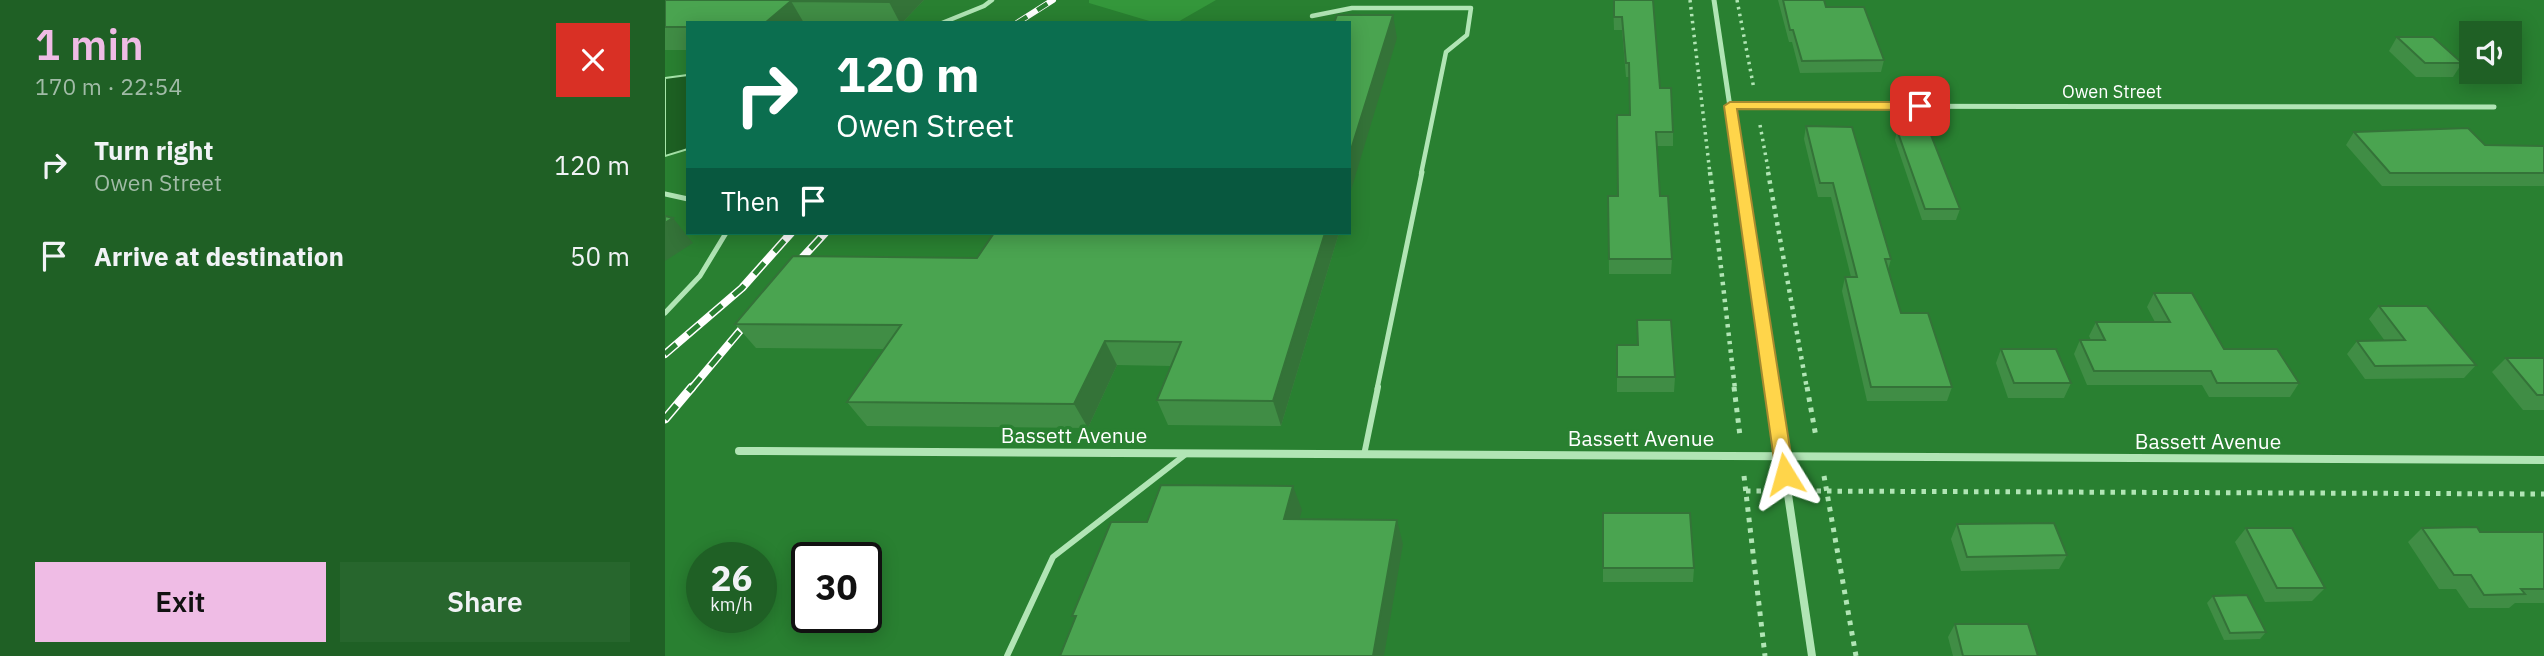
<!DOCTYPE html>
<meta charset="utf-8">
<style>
:root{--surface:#1f6025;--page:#27662d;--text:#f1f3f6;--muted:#a1bba7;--accent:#efbce5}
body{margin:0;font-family:"IBM Plex Sans",sans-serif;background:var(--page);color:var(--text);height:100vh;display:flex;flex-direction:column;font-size:26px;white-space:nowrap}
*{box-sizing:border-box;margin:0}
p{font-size:23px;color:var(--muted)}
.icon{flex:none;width:38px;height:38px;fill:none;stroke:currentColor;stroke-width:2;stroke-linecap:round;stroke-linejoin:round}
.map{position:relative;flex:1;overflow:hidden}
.side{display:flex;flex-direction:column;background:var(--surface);width:665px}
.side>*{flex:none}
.banner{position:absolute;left:21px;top:21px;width:665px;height:214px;border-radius:0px;box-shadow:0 4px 18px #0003;background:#0b6e4f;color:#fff;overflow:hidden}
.buttons{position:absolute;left:1794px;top:21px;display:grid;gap:14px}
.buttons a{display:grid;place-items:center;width:63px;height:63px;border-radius:0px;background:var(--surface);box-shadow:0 4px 18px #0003;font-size:35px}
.speed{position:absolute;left:21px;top:542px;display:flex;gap:14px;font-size:35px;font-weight:700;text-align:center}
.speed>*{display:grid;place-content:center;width:91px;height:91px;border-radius:50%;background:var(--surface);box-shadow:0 4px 18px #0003;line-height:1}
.speed small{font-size:18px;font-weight:400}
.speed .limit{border:4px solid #111;border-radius:10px;background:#fff;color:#111}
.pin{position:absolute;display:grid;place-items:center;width:60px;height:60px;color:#fff;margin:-30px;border-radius:14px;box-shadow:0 4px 10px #0006}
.me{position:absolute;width:77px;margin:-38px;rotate:352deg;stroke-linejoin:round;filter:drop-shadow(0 0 5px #0008)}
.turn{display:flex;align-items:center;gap:24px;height:147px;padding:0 35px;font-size:32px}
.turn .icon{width:91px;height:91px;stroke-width:2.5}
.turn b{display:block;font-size:49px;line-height:60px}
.then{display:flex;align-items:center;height:66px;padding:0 35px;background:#0003;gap:14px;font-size:26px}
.round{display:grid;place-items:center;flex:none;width:74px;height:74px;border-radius:0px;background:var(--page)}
.overview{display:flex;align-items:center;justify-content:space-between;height:119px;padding:0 35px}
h1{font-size:42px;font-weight:600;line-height:52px;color:var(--accent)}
.primary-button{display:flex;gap:14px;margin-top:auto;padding:14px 35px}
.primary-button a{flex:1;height:80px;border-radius:0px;background:var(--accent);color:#111;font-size:28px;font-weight:600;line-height:80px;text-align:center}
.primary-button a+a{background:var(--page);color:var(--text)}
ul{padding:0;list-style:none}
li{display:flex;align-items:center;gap:21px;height:91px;padding:0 35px}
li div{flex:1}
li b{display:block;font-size:26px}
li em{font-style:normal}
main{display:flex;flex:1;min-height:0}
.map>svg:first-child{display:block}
.green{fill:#34973b}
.water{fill:#1d6123;stroke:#a6e5a9;stroke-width:2}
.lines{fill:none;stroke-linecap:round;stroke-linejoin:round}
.path-far2{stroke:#b1e5b5;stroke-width:3.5;stroke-dasharray:2.5 4.5;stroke-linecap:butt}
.path-far1{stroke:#b1e5b5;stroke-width:4.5;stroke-dasharray:3.5 5;stroke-linecap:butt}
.path{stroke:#b1e5b5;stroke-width:5;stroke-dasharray:4.5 6;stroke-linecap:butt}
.service-far2{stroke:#b1e5b5;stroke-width:4.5}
.service-far1{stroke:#b1e5b5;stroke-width:5}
.service{stroke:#b1e5b5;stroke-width:6}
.minor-far2{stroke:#b1e5b5;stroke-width:5}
.minor-far1{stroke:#b1e5b5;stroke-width:7}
.minor{stroke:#b1e5b5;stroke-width:8}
.rail-far2-casing{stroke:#fff;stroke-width:6}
.rail-far1-casing{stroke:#fff;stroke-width:8}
.rail-casing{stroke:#fff;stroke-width:9}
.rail-far2{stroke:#298031;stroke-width:4.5;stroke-dasharray:12;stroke-linecap:butt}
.rail-far1{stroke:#298031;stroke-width:5;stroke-dasharray:15;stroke-linecap:butt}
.rail{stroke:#298031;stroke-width:6;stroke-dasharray:18;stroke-linecap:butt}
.wall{fill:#408d45}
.shaded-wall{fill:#347338}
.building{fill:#4aa450;stroke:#347338;stroke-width:2}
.route{fill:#ffd54a;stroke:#a68a30;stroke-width:2}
.labels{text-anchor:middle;stroke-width:7;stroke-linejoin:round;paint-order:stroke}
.far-street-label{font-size:18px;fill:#fff;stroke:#298031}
.street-label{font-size:21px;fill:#fff;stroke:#298031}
</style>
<main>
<section class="side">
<div class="overview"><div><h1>1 min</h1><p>170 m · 22:54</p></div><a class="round" style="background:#d93025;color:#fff"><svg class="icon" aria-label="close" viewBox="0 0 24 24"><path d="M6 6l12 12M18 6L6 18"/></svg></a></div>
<ul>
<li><svg class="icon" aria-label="right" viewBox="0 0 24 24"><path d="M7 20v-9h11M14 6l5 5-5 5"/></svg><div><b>Turn right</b><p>Owen Street</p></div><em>120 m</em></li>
<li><svg class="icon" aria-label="arrive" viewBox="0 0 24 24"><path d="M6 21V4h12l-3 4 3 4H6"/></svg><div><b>Arrive at destination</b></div><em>50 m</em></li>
</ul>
<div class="primary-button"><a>Exit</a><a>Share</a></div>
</section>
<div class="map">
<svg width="1879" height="656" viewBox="0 0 1879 656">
<rect width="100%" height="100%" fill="#298031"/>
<!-- green -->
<polygon class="green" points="424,0 551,0 511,23 491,23 424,3"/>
<!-- water -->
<polygon class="water" points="23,75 23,149 0,156 0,78"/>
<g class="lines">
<!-- path-far2 -->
<g class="path-far2">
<polyline points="1025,0 1045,174"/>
<polyline points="1072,0 1089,89"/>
<polyline points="1095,125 1104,174"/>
</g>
<!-- path-far1 -->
<g class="path-far1">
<polyline points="1045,172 1070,389"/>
<polyline points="1103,172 1142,389"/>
</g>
<!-- path -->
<g class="path">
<polyline points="1069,387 1075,436"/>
<polyline points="1142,387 1151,437"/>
<polyline points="1079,476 1100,656"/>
<polyline points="1159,476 1191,656"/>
<polyline points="1081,491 1105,491"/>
<polyline points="1141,491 1879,494"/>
</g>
<!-- service-far2 -->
<g class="service-far2">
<polyline points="647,16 687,8 806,8 802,35 781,52 756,174"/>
<polyline points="277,23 319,6 327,0"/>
</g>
<!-- service-far1 -->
<g class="service-far1">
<polyline points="0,194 23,199"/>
<polyline points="0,313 35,276 61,233"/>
<polyline points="712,389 757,172"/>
</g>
<!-- service -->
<g class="service">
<polyline points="699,455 713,387"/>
<polyline points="342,656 388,557 521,454"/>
</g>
<!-- minor-far2 -->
<g class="minor-far2">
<polyline points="1049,0 1075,174"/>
<polyline points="1065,106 1829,107"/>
</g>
<!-- minor-far1 -->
<polyline class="minor-far1" points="1075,172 1107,389"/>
<!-- minor -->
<g class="minor">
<polyline points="1107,387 1147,656"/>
<polyline points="74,451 1879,460"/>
</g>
<defs>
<polyline id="rail-far2" points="352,23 388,0"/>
<g id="rail-far1">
<polyline points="125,271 160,233"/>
<polyline points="0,354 77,288 126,233"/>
<polyline points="26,389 89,314"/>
</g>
<polyline id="rail" points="0,419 27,387"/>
</defs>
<!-- rail-far2 casing -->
<use href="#rail-far2" class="rail-far2-casing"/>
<!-- rail-far1 casing -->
<use href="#rail-far1" class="rail-far1-casing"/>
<!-- rail casing -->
<use href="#rail" class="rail-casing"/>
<!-- rail-far2 -->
<use href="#rail-far2" class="rail-far2"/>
<!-- rail-far1 -->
<use href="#rail-far1" class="rail-far1"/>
<!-- rail -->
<use href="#rail" class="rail"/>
</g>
<!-- wall -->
<g class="wall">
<polygon points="0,0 259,0 237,23 23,23 23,50 0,50"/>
<polygon points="948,0 995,88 1008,132 1008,146 992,146 995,196 1007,259 1006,274 944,274 943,196 953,196 964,115 964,77 961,77 957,30 949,30"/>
<polygon points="1113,0 1159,0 1161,7 1219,60 1216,72 1135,73 1127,42 1124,42"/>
<polygon points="1732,37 1797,63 1788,77 1751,77 1724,51"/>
<polygon points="1141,126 1226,259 1223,270 1236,313 1287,387 1282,401 1202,401 1177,291 1180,277 1186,277 1166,197 1153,197 1139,139"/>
<polygon points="1232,130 1295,209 1291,220 1257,220 1230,140"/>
<polygon points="1689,132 1820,145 1879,146 1879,186 1717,186 1681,145"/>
<polygon points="674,233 616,426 503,425 492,400 506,366 452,365 423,428 202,426 182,402 219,349 91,348 70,324 312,258"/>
<polygon points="1489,293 1559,349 1634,383 1625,397 1544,397 1537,385 1422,385 1409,354 1415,340 1426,340 1424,336 1431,322 1490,322 1482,307"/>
<polygon points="1714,306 1811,365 1799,378 1700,379 1682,354 1692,341 1720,341 1704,319"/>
<polygon points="972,320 1010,377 1009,392 952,392 952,345 972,345"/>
<polygon points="1336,349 1406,383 1399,398 1343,398 1331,363"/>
<polygon points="1841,358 1879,358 1879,410 1858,410 1827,372"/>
<polygon points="938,513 1029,568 1028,582 938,582"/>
<polygon points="1292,524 1402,555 1394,569 1296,571 1286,539"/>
<polygon points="1581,528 1660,588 1647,601 1600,602 1570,542"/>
<polygon points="1757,528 1815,532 1879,532 1879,603 1850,603 1844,608 1804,608 1791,589 1774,589 1743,542"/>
<polygon points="1548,596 1601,632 1595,639 1559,640 1542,603"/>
<polygon points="1290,624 1373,656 1288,656 1283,637"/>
</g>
<!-- shaded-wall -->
<g class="shaded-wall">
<polygon points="226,0 259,0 237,23 235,23 224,2"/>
<polygon points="126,1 139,23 100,23"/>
<polygon points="728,15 732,38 684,197 684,156"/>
<polygon points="8,218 28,243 0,261 0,223"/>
<polygon points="660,233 674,233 616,426 608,401"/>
<polygon points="440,341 452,365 423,428 409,404"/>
<polygon points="628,486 637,510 628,543 619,519"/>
<polygon points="732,520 738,544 719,656 708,656"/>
</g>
<!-- building -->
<g class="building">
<polygon points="0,0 226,0 224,2 126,1 100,23 23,23 23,27 0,27"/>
<polygon points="949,0 988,0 995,88 1006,88 1008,132 991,132 995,196 1003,196 1007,259 944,259 943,196 953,196 952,115 965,115 964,63 961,63 957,17 949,17"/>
<polygon points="1118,0 1159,0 1161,7 1199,7 1219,60 1137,61 1128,30 1125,30"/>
<polygon points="672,15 728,15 684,156 684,23 669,23"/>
<polygon points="1732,37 1768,37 1797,63 1760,63"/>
<polygon points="1141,126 1187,127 1226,259 1220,259 1236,313 1263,313 1287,387 1206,387 1180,277 1192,277 1168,183 1155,183"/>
<polygon points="1803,128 1820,145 1879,146 1879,173 1725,173 1689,132"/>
<polygon points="1232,130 1264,130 1295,209 1260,209"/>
<polygon points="0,216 8,218 0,223"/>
<polygon points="329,233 660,233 608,401 492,400 516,342 440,341 409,404 182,402 236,325 70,324 128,256 312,258"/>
<polygon points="1489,293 1527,293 1559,349 1612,349 1634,383 1552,383 1546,371 1429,371 1415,340 1440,340 1431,322 1505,322"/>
<polygon points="1714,306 1762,306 1811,365 1710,366 1692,341 1740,340"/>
<polygon points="972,320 1006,320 1010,377 952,377 952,345 973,345"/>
<polygon points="1336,349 1391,349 1406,383 1349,383"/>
<polygon points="1841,358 1879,358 1879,395 1872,395"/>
<polygon points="496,485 628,486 619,519 732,520 708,656 395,656 411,616 407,616 446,522 482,522"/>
<polygon points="938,513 1025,513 1029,568 938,568"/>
<polygon points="1389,523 1402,555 1302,557 1292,524"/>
<polygon points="1812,527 1815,532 1879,532 1879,589 1856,589 1860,594 1819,595 1806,575 1789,575 1757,528"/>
<polygon points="1581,528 1627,528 1660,588 1612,588"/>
<polygon points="1582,595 1601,632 1565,633 1548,596"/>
<polygon points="1290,624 1363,624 1373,656 1298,656"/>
</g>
<!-- route -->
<polygon class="route" points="1065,102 1255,102 1262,106 1255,110 1072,109 1129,474 1126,479 1120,482 1113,479 1111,474 1059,106"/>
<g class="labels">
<!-- far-street labels -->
<g class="far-street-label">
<text x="1447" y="98">Owen Street</text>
</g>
<!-- street labels -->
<g class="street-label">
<text x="409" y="443">Bassett Avenue</text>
<text x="976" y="446">Bassett Avenue</text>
<text x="1543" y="449">Bassett Avenue</text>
</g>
</g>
</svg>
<div class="buttons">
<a><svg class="icon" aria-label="sound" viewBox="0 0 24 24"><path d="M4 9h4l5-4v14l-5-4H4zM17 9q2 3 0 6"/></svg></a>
</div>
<div class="speed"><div>26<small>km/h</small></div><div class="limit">30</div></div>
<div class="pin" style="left:1255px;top:106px;background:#d93025"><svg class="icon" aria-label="arrive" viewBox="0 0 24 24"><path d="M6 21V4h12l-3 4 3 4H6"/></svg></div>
<svg class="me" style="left:1120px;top:474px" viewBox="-20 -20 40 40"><path d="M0-17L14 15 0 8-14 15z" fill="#ffd54a" stroke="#fff" stroke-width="4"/></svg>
<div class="banner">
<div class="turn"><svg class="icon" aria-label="right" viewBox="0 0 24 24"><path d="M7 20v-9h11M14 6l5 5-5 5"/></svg><div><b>120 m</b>Owen Street</div></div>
<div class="then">Then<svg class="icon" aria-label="arrive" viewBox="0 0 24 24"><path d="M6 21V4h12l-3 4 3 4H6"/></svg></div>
</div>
</div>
</main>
